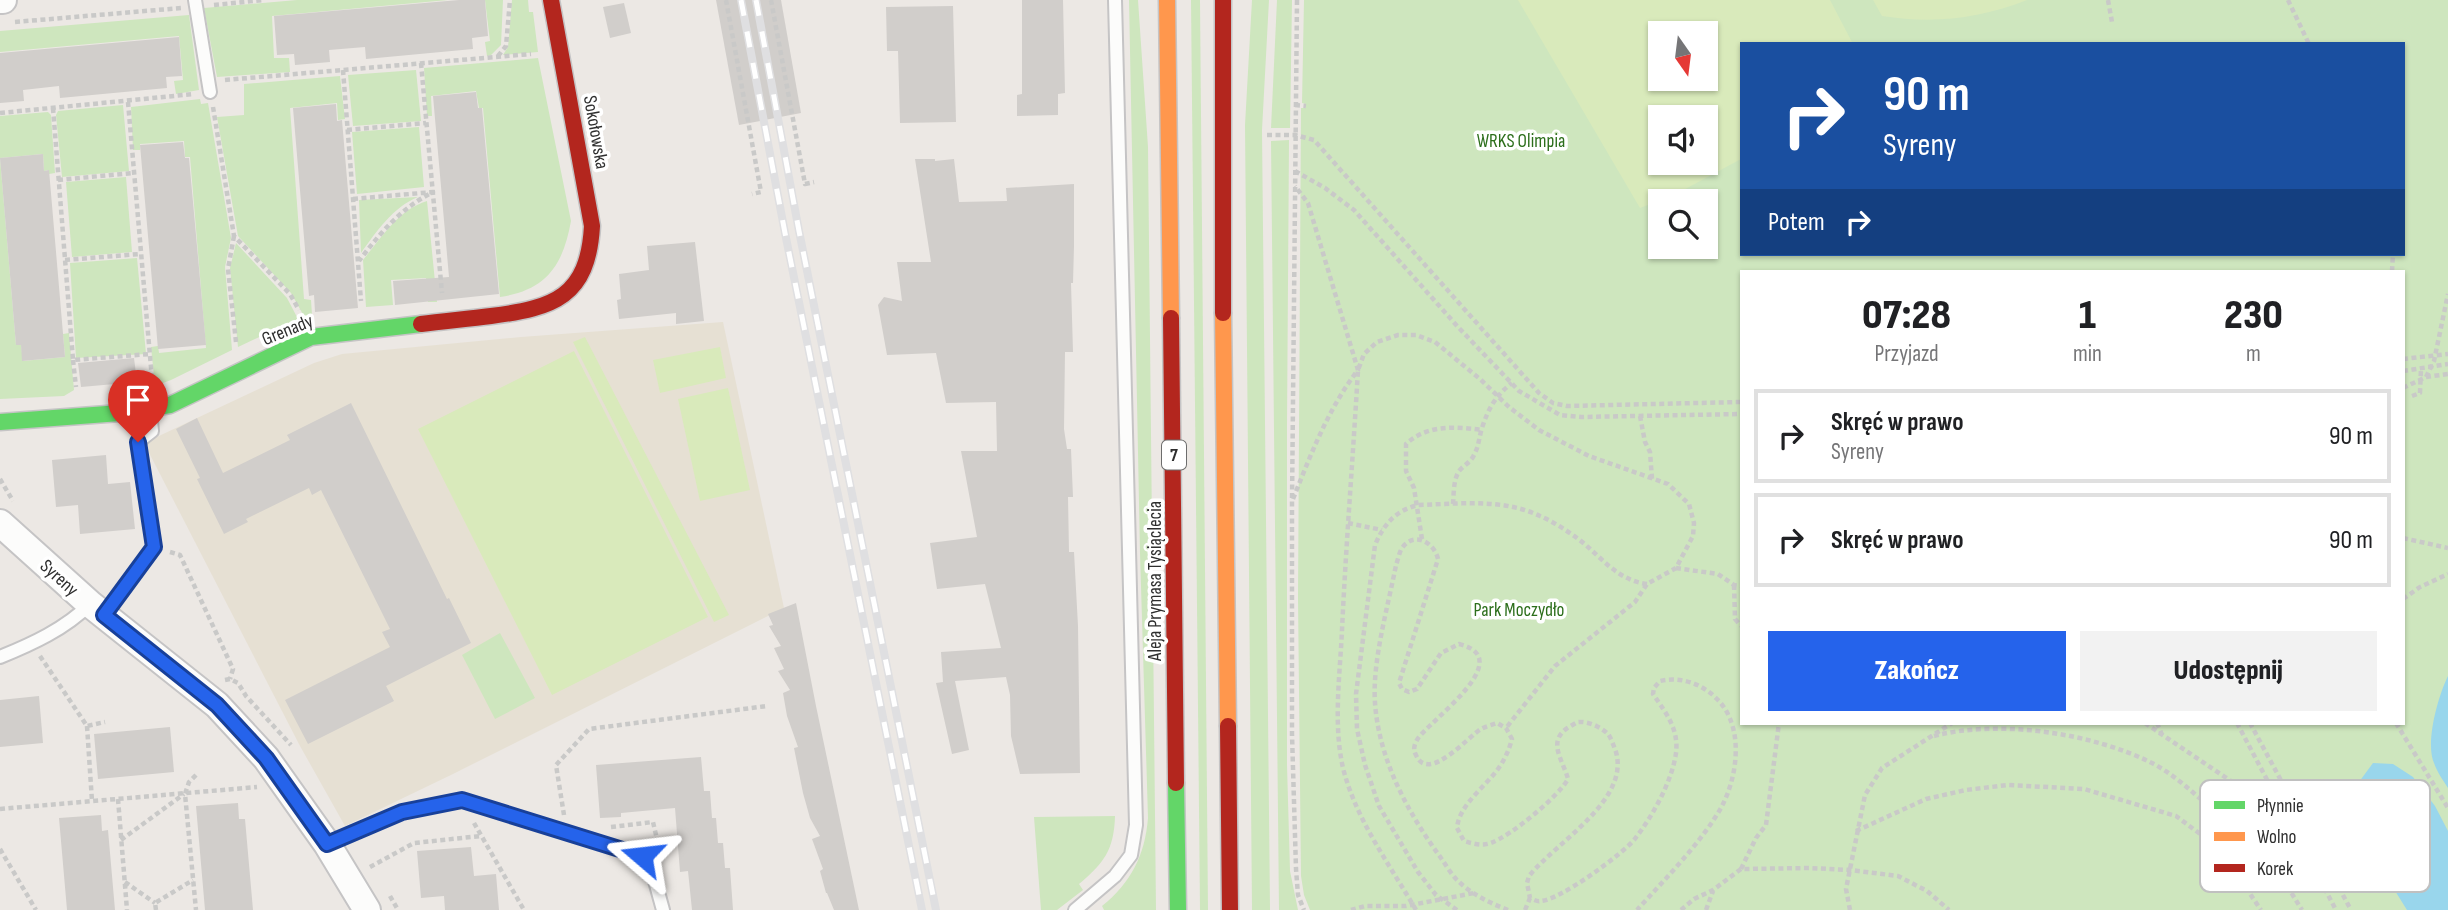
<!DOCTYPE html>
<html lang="pl">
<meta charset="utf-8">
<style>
:root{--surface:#fff;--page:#f2f2f2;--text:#202124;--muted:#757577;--line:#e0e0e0;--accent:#2563eb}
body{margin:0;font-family:"Sofia Sans Condensed",sans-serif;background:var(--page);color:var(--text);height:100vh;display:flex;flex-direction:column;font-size:26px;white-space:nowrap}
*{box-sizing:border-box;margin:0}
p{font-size:23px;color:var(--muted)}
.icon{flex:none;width:38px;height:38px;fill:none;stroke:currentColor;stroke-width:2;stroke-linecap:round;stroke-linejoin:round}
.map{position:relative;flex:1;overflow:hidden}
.drawer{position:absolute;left:1740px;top:270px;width:665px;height:455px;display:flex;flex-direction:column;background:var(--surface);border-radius:0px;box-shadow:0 2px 5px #0004}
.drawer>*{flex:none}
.top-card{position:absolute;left:1740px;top:42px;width:665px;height:214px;border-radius:0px;box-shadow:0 2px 5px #0004;background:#1a4fa0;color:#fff;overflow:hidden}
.needle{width:46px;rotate:166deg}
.controls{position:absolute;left:1648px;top:21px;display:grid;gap:14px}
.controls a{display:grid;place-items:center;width:70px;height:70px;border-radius:0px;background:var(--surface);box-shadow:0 2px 5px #0004;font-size:35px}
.pin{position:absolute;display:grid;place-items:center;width:60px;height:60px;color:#fff;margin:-72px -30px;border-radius:50% 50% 50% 0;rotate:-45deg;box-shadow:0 0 7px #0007}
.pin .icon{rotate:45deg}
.me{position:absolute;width:77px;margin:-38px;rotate:287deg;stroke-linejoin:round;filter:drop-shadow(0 0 5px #0008)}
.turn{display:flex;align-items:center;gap:24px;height:147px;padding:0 28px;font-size:32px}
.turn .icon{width:91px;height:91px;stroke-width:2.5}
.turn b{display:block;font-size:49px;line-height:60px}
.then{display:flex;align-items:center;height:66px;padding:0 28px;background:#0003;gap:14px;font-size:26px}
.eta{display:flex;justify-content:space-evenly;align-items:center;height:119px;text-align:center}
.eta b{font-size:42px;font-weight:800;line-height:49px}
.action{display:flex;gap:14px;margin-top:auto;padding:14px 28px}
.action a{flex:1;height:80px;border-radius:0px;background:var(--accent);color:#fff;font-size:28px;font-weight:800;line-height:80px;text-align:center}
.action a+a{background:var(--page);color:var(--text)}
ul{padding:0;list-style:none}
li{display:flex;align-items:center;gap:21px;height:94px;margin:0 14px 10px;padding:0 14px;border:4px solid var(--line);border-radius:0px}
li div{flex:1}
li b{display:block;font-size:26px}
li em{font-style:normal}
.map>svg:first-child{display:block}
.education{fill:#e6e0d3}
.green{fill:#cee6be;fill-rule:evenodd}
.pitch{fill:#d9eabb;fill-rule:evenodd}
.water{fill:#99d6ec}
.building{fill:#d1cecb}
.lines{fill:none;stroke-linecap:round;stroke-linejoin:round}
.lane-casing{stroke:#c5c4c5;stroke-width:16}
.street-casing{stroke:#c5c4c5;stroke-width:30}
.fast-casing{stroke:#c5c4c5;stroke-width:19}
.slow-casing{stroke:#c5c4c5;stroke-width:19}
.jam-casing{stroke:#c5c4c5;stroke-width:19}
.path{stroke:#c9c9c8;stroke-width:4.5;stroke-dasharray:5 3.5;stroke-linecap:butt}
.lane{stroke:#fcfcfb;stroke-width:12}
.street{stroke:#fcfcfb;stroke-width:26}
.fast{stroke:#63d668;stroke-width:16}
.slow{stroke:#ff974d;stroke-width:16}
.jam{stroke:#b3261e;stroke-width:16}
.rail-casing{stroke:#dfdfe1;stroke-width:8}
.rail{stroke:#fff;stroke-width:5;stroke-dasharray:16;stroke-linecap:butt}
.route-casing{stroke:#184099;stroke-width:18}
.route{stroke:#2563eb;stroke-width:12}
.labels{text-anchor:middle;stroke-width:7;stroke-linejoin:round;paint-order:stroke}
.shield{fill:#fff;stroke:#6d6d6d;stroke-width:2}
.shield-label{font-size:18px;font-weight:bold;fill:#2e2e2e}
.street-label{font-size:19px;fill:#2e2e2e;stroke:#fff}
.park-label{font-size:19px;fill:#2c6e1b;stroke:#fff}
.key{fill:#fff;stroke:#c0c0c0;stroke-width:2}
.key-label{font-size:19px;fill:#2e2e2e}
</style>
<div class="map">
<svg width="2448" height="910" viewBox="0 0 2448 910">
<rect width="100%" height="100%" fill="#ece8e4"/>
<!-- education -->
<polygon class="education" points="723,322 784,608 453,774 345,826 300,746 144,443 314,363 342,354 521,337"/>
<!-- green -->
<g class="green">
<polygon points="297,0 448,0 272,16 274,58 289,58 290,72 217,77 204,8"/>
<polygon points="485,0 503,0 501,45 491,55 487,56 485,42 490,41"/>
<polygon points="512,0 528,0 529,12 533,12 538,52 503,55 508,47"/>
<path d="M1129 0H1138L1148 147 1156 910H1104L1102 906C1131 883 1145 855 1148 818L1140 553Z"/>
<polygon points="1191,0 1200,0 1208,910 1200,910"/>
<polygon points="1252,0 1269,0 1262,130 1270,910 1252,910 1245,125"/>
<polygon points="1277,0 1292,0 1290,128 1271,128"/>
<path d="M1304 0H2448V910H1310L1304 895 1301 876 1298 598 1301 108H1306V104L1302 103ZM1661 33H1706V79H1661ZM1741 44H2403V254H1741ZM1661 117H1706V163H1661ZM1661 201H1706V247H1661ZM1741 271H2403V723H1741Z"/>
<polygon points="189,15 199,90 176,94 174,81 183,80 179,36 0,52 0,31"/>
<path d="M538 58 571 221C563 265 547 290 500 297L483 108H479L476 91 431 96 432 116H427L424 68Z"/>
<polygon points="416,70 421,121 353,126 348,75"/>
<polygon points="340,76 345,119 338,120 337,103 290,108 304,299 311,300 312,315 305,318 291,293 238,236 217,117 244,115 244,84"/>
<polygon points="200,99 201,104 208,103 231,238 225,267 232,350 171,380 155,386 151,347 158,346 159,353 206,348 190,157 185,157 184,141 140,144 140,150 133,150 131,107"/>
<polygon points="123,105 129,171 62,177 56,115 58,111"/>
<polygon points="48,112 51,115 55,173 49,174 49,170 44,171 43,154 0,158 16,345 21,345 23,361 65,357 63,334 69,333 74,390 64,396 0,399 0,116"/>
<polygon points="419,127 424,187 357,194 352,132"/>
<polygon points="1289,140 1287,426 1287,765 1290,871 1298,910 1279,910 1271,141"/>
<polygon points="126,177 132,252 72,257 66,182"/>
<path d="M418 197C393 207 376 232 361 253L359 200Z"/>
<path d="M427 201 437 302H428L426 278 391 280 393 305 366 307 363 260C382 237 398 210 427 201Z"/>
<polygon points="236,243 287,298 298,319 238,347 230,268"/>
<polygon points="137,258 146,354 76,358 70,263"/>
<polygon points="500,633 535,698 495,719 462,655"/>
<path d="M1115 816C1114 850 1104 863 1079 884L1083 890 1057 910H1041L1034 817Z"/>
</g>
<!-- pitch -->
<g class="pitch">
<path d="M1518 0H1830L1853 44H1741V159L1676 194 1640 208ZM1706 33V79H1661V33ZM1706 117V163H1661V117Z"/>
<path d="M1873 0H2027C1978 19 1933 24 1882 16Z"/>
<polygon points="585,337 729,615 714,622 573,342"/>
<polygon points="720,347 726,378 660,393 653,360"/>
<polygon points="574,351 708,617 552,695 418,429"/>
<polygon points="728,388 750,490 700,501 678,399"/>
</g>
<!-- water -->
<g class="water">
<path d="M2448 676V788C2443 780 2437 772 2434 763 2425 743 2438 696 2448 676Z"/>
<polygon points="2373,763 2393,764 2413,777 2435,806 2448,831 2448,910 2407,910 2364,841 2356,800 2359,782"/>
</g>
<!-- building -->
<g class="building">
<polygon points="459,0 485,0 488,36 472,38 473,49 366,59 365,47 329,50 330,62 295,65 294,54 277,55 274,16"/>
<polygon points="716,0 781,0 801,113 739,125"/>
<polygon points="1022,0 1063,0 1065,93 1058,94 1058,115 1017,116 1017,95 1022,94"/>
<polygon points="624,3 631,33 610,38 603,7"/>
<polygon points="953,6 956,122 900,123 898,51 887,51 886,7"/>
<polygon points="179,37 182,76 166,77 167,88 60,98 59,86 23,90 24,101 0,103 0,53"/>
<polygon points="476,92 478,108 482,108 499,294 395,305 393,281 449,277 433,96"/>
<polygon points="336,104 337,121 342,120 358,308 315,312 314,295 309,296 293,108"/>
<polygon points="183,142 185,158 189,158 206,345 158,349 140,145"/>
<polygon points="43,154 44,171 49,170 65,357 22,361 21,345 16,345 0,158"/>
<polygon points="915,159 935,159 935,161 954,159 959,202 1007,201 1006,188 1074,184 1074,246 1073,283 1071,283 1073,352 1065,352 1064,429 1067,449 1071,449 1073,497 1068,497 1069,552 1074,552 1078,626 1080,773 1020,774 1011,736 1010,695 1006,677 955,681 969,750 952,754 936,683 943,682 941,652 1001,648 985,584 937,589 930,543 977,537 961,451 997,451 996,402 946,403 936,353 887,355 878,305 884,297 902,301 897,262 931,262"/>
<polygon points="695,242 704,321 676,324 676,313 619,319 617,300 621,299 619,274 649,270 647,246"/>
<polygon points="134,358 137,382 81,387 78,363"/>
<polygon points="351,403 447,599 449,598 471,643 386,686 394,701 308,744 285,700 390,647 382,632 390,629 321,490 312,495 309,488 246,519 248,522 224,534 197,479 200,478 176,429 197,418 223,473 290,440 287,435"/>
<polygon points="106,455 108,484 130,482 135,529 80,534 78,505 56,507 52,460"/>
<polygon points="796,603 816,706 859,910 834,910 827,893 826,893 820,871 823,869 812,839 820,836 810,818 803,793 794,748 798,747 787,716 783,693 790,690 778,671 784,669 774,648 781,646 769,626 773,625 768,614"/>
<polygon points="39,696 43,743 0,747 0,700"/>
<polygon points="170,727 174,772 98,779 94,734"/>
<polygon points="701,757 704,791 710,791 712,818 716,818 718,843 723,843 725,868 730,868 733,910 692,910 688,871 680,872 675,808 621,813 621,817 600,818 596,765"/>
<polygon points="238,803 239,819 245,819 253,910 205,910 196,806"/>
<polygon points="101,815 102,831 108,830 115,910 67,910 59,818"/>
<polygon points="471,847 474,876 496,874 499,910 445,910 444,896 421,898 417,851"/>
</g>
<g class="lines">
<defs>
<g id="lane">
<polyline points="195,0 210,92"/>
<polyline points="104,615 154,547 138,442 152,431 150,410"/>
<path d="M0 657C32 644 65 629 90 604"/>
<polyline points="327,844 402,812 462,800 642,856 655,881 663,910"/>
<polyline points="1075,910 1115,876 1131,855 1136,825 1115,0"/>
</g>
<g id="street">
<polyline points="0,0 3,0"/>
<polyline points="0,523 90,604 217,705 266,758 327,844 367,910"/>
</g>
<g id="fast">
<polyline points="0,422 120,413 170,405 311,337 421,324"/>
<polyline points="1176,783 1178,910"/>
</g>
<g id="slow">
<polyline points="1167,0 1171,318"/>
<polyline points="1223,313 1228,726"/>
</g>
<g id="jam">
<polyline points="1223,0 1223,313"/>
<polyline points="1171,318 1176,783"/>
<path d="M421 324C444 321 468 319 491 316 554 308 588 297 592 226L551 0"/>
<polyline points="1228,726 1230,910"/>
</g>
</defs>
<!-- lane casing -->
<use href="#lane" class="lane-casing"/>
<!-- street casing -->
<use href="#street" class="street-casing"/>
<!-- fast casing -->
<use href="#fast" class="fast-casing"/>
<!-- slow casing -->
<use href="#slow" class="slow-casing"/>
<!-- jam casing -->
<use href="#jam" class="jam-casing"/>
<!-- path -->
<g class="path">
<polyline points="726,0 761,192 752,194"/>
<polyline points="771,0 805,184 814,182"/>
<polyline points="1297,0 1292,503 1292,734 1296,869 1298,895 1304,910"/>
<polyline points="2108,0 2112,22"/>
<polyline points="2288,0 2309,44"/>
<polyline points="214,5 263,0"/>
<polyline points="15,22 181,8"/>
<polyline points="498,56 506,46 510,0"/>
<polyline points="421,63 442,293"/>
<polyline points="343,70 361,301"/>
<polyline points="225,80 531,54"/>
<polyline points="128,102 152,379"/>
<polyline points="1295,105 1306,106"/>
<polyline points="213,107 234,236 290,294 299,310"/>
<polyline points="53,108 73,360 150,354"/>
<polyline points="0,113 194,94"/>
<polyline points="347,130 426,123"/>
<polyline points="1267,135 1295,135 1314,140 1539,393 1553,403 1567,406 1741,402"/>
<polyline points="1295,171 1325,188 1354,210 1458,327 1519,391 1560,415 1581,417 1741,414"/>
<polyline points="58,180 133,173"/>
<path d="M353 199 433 192C400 209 381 232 359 261"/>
<polyline points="234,236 228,269 236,342"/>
<polyline points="65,260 140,254"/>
<polyline points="2392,271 2393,254"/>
<polyline points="2403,359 2448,354"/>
<polyline points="73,360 76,387"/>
<polyline points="2403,371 2448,364"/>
<polyline points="2426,377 2448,374"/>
<polyline points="2403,388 2426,377 2434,361 2448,294"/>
<polyline points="2412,396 2420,393 2421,368"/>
<polyline points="1640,416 1645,442 1650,452 1652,479"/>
<polyline points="0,479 13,501"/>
<path d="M1293 499C1311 454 1328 409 1358 370L1308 203 1295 186"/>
<path d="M1453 504C1454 493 1453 481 1459 471 1464 465 1471 462 1474 455 1479 446 1479 437 1482 428 1488 409 1496 395 1512 383"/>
<polyline points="1348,523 1382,530"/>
<polyline points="2403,538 2448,548"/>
<path d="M1422 539 1414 488 1406 471V444C1426 425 1455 426 1481 430"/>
<polyline points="170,552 180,555 233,669 230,679"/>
<polyline points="1676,568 1718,574 1734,585 1741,586"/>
<polyline points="1734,585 1735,619 1741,626"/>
<polyline points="2403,599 2420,587 2448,574"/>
<polyline points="40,656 87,726 105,722"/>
<polyline points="225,680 230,679 238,683 246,696 291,745"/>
<polyline points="2145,723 2287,819"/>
<polyline points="2157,723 2162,735"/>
<polyline points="2237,723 2336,910"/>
<polyline points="2250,723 2351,910"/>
<polyline points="2396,723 2448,808"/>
<polyline points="87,726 92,801"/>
<path d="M1934 736C1999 719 2092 733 2152 763 2175 775 2192 792 2211 808 2229 823 2250 833 2264 852 2278 870 2290 891 2302 910"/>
<polyline points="196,775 189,782 185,794 196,910"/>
<polyline points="118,799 127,910"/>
<polyline points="0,809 257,787"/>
<polyline points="2212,809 2239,787"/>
<polyline points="564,815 556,765 589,729 767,706"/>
<polyline points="474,823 524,910"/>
<polyline points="611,827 653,822 659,848"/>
<polyline points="1856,831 1926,799 1966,790 2008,785 2084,789 2176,816 2219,848 2261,910"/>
<polyline points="121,840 184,794"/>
<polyline points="0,849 36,910"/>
<polyline points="370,867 414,843 481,836"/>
<polyline points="1741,869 1756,838 1766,825 1779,723"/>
<polyline points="125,882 155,903"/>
<polyline points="390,896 398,910"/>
<polyline points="156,910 155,903 193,880"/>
<polyline points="1351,910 1365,906 1406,906 1474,893"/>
<path d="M1416 910C1390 865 1356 820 1343 768 1333 724 1340 675 1342 630 1346 544 1353 457 1358 370L1364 354 1377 342 1398 335H1416L1435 342 1480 379 1509 407 1539 430 1589 456 1668 484 1689 504 1694 523 1693 536 1676 568 1647 584 1635 602 1555 666 1506 728"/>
<path d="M1457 910 1436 895 1418 872 1379 806 1365 765 1357 729 1356 694 1375 545C1384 524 1395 511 1418 505 1459 504 1502 498 1540 516 1552 521 1566 530 1577 538 1601 556 1616 580 1647 584"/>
<path d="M1508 910C1490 903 1471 894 1457 880 1451 874 1446 865 1441 858 1408 813 1379 760 1375 703 1372 661 1388 607 1396 565 1398 560 1399 553 1402 548 1414 531 1434 542 1438 559L1399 683 1402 689 1409 692 1417 689 1441 653 1459 644C1520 659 1427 722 1417 740 1414 745 1413 750 1416 755 1428 784 1469 736 1481 729 1486 726 1492 725 1497 723L1506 728 1512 739C1509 750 1505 759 1498 769 1485 787 1459 805 1457 828L1464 841C1474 844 1482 846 1491 843 1512 835 1558 797 1568 779 1563 760 1546 741 1569 727 1571 726 1577 722 1578 722 1588 721 1601 727 1608 734 1611 738 1613 744 1615 749 1633 799 1556 842 1529 876L1527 883 1530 898C1532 899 1538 902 1540 901 1559 901 1621 855 1634 840 1652 817 1672 782 1676 753 1679 729 1666 713 1653 694L1654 688 1660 681C1681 676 1703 684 1718 700 1744 727 1738 775 1722 806 1703 841 1664 880 1637 910"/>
<polyline points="1525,910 1530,898"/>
<polyline points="1681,910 1694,899 1713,890 1741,869 1809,868 1850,870 1898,876 1927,891 1949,910"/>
<polyline points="1706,910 1713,891"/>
<polyline points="1850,910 1846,889 1865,795 1882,768 1952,723"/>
</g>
<!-- lane -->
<use href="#lane" class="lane"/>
<!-- street -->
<use href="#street" class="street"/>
<!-- fast -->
<use href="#fast" class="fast"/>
<!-- slow -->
<use href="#slow" class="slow"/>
<!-- jam -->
<use href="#jam" class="jam"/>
<defs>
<g id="rail">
<polyline points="741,0 785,233 922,910"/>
<polyline points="756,0 799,231 936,910"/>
</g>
</defs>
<!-- rail casing -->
<use href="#rail" class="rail-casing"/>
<!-- rail -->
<use href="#rail" class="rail"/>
</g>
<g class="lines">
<defs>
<polyline id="route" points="138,442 154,547 104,615 217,705 266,758 327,844 402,812 462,800 642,856"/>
</defs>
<!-- route casing -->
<use href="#route" class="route-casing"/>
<!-- route -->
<use href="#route" class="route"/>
</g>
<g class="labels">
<!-- shield labels -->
<rect class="shield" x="1162" y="440.5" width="24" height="29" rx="5"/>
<g class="shield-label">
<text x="1174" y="461">7</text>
</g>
<!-- street labels -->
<g class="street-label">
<text transform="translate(597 132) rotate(80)" y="7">Sokołowska</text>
<text transform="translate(287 329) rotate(-22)" y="7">Grenady</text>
<text transform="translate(60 577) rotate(42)" y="7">Syreny</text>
<text transform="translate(1154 581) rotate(-90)" y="7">Aleja Prymasa Tysiąclecia</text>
</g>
<!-- park labels -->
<g class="park-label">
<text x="1521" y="147">WRKS Olimpia</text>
<text x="1519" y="616">Park Moczydło</text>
</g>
</g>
<!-- legend -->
<rect x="2200" y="780" width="230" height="112" rx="10" class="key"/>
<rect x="2214" y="801" width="31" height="8" fill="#63d668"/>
<rect x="2214" y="832" width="31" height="9" fill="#ff974d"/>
<rect x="2214" y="864" width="31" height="8" fill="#b3261e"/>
<g class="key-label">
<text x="2257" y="812">Płynnie</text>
<text x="2257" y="843">Wolno</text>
<text x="2257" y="875">Korek</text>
</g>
</svg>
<div class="controls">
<a><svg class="needle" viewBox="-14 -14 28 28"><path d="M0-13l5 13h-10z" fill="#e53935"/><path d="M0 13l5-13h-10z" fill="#757577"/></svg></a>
<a><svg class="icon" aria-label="sound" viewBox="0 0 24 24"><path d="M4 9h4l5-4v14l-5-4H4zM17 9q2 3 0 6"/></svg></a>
<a><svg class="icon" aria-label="search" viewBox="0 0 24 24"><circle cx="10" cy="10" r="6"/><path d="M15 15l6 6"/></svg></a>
</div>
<div class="pin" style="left:138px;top:442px;background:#d93025"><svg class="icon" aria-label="arrive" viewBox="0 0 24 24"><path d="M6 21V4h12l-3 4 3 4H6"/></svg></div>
<svg class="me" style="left:642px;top:856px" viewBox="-20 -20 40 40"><path d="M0-17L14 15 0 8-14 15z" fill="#2563eb" stroke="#fff" stroke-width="4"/></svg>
<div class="top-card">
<div class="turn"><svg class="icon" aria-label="right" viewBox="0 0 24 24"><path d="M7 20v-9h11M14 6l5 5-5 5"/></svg><div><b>90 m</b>Syreny</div></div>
<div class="then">Potem<svg class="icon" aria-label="right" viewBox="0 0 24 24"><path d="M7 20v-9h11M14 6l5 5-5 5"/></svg></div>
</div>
<section class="drawer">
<div class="eta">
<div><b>07:28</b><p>Przyjazd</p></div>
<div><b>1</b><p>min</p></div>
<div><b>230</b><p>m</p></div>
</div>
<ul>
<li><svg class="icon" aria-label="right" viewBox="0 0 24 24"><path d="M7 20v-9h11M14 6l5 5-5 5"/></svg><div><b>Skręć w prawo</b><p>Syreny</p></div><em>90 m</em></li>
<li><svg class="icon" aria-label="right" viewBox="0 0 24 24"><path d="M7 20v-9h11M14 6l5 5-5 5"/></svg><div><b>Skręć w prawo</b></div><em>90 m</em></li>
</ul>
<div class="action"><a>Zakończ</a><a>Udostępnij</a></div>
</section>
</div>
